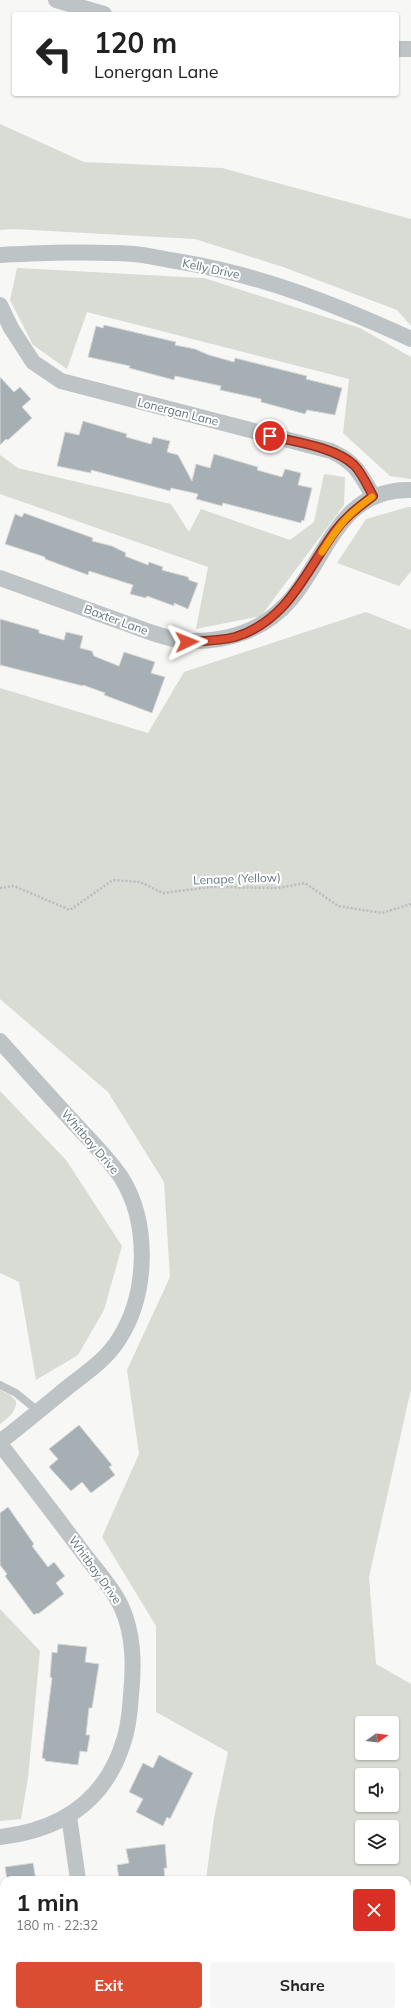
<!DOCTYPE html>
<meta charset="utf-8">
<style>
:root{--surface:#fff;--page:#f6f6f6;--text:#222;--muted:#767676;--accent:#da4d32}
body{margin:0;font-family:Mulish,sans-serif;background:var(--page);color:var(--text);height:100vh;display:flex;flex-direction:column;font-size:15px;white-space:nowrap}
*{box-sizing:border-box;margin:0}
p{font-size:13px;color:var(--muted)}
.icon{flex:none;width:22px;height:22px;fill:none;stroke:currentColor;stroke-width:2;stroke-linecap:round;stroke-linejoin:round}
.map{position:relative;flex:1;overflow:hidden}
.side{position:absolute;left:0px;top:1876px;width:411px;height:140px;display:flex;flex-direction:column;background:var(--surface);border-radius:12px 12px 0 0;box-shadow:0 1px 3px #0004}
.side>*{flex:none}
.top-card{position:absolute;left:12px;top:12px;width:387px;height:84px;border-radius:4px;box-shadow:0 1px 3px #0004;background:#fff;color:var(--text);overflow:hidden}
.needle{width:26px;rotate:76deg}
.controls{position:absolute;left:355px;top:1716px;display:grid;gap:8px}
.controls a{display:grid;place-items:center;width:44px;height:44px;border-radius:4px;background:var(--surface);box-shadow:0 1px 3px #0004;font-size:20px}
.pin{position:absolute;display:grid;place-items:center;width:34px;height:34px;color:#fff;margin:-17px;border:2px solid #fff;border-radius:50%;box-shadow:0 1px 4px #0007}
.me{position:absolute;width:44px;margin:-22px;rotate:88deg;stroke-linejoin:round;filter:drop-shadow(0 0 3px #0008)}
.turn{display:flex;align-items:center;gap:14px;height:84px;padding:0 16px;font-size:18px}
.turn .icon{width:52px;height:52px;stroke-width:2.5}
.turn b{display:block;font-size:28px;line-height:34px}
.round{display:grid;place-items:center;flex:none;width:42px;height:42px;border-radius:4px;background:var(--page)}
.headline{display:flex;align-items:center;justify-content:space-between;height:68px;padding:0 16px}
h1{font-size:24px;font-weight:700;line-height:30px}
.button{display:flex;gap:8px;margin-top:auto;padding:8px 16px}
.button a{flex:1;height:46px;border-radius:4px;background:var(--accent);color:#fff;font-size:16px;font-weight:700;line-height:46px;text-align:center}
.button a+a{background:var(--page);color:var(--text)}
.map>svg:first-child{display:block}
.green{fill:#d8dcd4;fill-rule:evenodd}
.building{fill:#a6afb4;stroke:#d9d9d7}
.lines{fill:none;stroke-linecap:round;stroke-linejoin:round}
.path{stroke:#b9bcbe;stroke-width:2.5;stroke-dasharray:2 2;stroke-linecap:butt}
.service{stroke:#bec3c6;stroke-width:8}
.minor{stroke:#bec3c6;stroke-width:16}
.route-casing{stroke:#8e3220;stroke-width:10}
.route{stroke:#da4d32;stroke-width:7}
.slow{stroke:#f59e0b;stroke-width:7}
.labels{text-anchor:middle;stroke-width:4;stroke-linejoin:round;paint-order:stroke}
.street-label{font-size:12px;fill:#64757e;stroke:#fff}
</style>
<div class="map">
<svg width="411" height="2016" viewBox="0 0 411 2016">
<rect width="100%" height="100%" fill="#f7f7f5"/>
<!-- green -->
<g class="green">
<polygon points="0,124 84,162 222,168 411,219 411,326 397,310 283,267 195,239 13,229 0,230"/>
<polygon points="17,268 204,278 360,328 411,357 411,479 390,476 343,433 349,379 87,312 67,369 33,345 10,300"/>
<polygon points="0,455 18,468 171,504 189,532 201,509 290,540 314,522 324,474 345,477 344,505 261,616 196,629 208,567 0,494"/>
<polygon points="408,507 411,507 411,571 399,586 337,563 366,519"/>
<path d="M366 612 411 630V1389L369 1577 376 1664 411 1684V1889L407 1888V1880H206L214 1818 228 1752 156 1712V1626L102 1537 139 1454 127 1370 170 1277 164 1182 108 1092 0 999V688L148 733 184 672ZM362 1723H392V1753H362ZM362 1775H392V1805H362ZM362 1827H392V1857H362Z"/>
<polygon points="0,1091 66,1160 122,1246 104,1310 78,1355 36,1380 19,1282 0,1273"/>
<path d="M0 1390 10 1395 16 1401C17 1411 8 1418 0 1424Z"/>
<polygon points="0,1609 40,1651 28,1778 21,1819 0,1821"/>
<polygon points="0,1918 4,1946 4,2012 314,2012 313,2016 0,2016"/>
</g>
<!-- building -->
<g class="building">
<polygon points="104,325 176,342 175,345 195,349 209,355 234,362 235,358 307,376 306,379 342,388 335,415 307,410 305,414 261,402 261,399 220,390 221,386 175,376 174,380 129,368 130,366 88,357 96,326 103,328"/>
<polygon points="0,377 14,392 20,387 31,399 22,407 32,418 8,440 6,439 0,445"/>
<polygon points="83,421 127,434 126,437 151,444 153,437 170,441 167,452 178,455 192,481 196,464 210,468 214,454 258,467 257,470 282,477 285,469 301,473 298,485 312,488 304,521 302,520 301,523 223,503 222,506 196,499 198,494 171,488 170,491 91,470 91,473 57,466 65,432 79,435"/>
<polygon points="24,513 93,538 92,541 112,546 126,553 125,556 148,565 149,562 163,567 162,570 188,577 189,580 198,583 188,609 174,603 174,606 147,596 146,598 130,594 133,585 89,571 88,575 45,559 45,557 5,544 15,514 22,517"/>
<polygon points="0,619 39,630 39,633 64,640 66,632 83,636 80,648 92,651 94,656 119,666 124,652 155,662 151,673 165,677 152,713 104,695 105,693 83,685 83,686 0,665"/>
<polygon points="79,1425 112,1465 109,1467 115,1475 91,1493 82,1482 71,1491 49,1467 58,1459 49,1449"/>
<polygon points="8,1507 34,1544 32,1546 48,1567 54,1562 65,1576 56,1583 64,1594 38,1614 37,1613 34,1615 5,1576 7,1574 0,1565 0,1513"/>
<polygon points="58,1644 87,1647 85,1662 99,1664 92,1708 89,1708 86,1735 90,1735 87,1752 80,1751 78,1765 45,1761 45,1759 42,1758 52,1678 50,1677 52,1652 57,1653"/>
<polygon points="159,1755 193,1773 170,1819 167,1817 163,1826 136,1812 143,1799 129,1792 143,1763 153,1768"/>
<polygon points="165,1844 167,1868 164,1868 165,1880 119,1880 117,1865 129,1863 126,1849"/>
<polygon points="33,1863 36,1880 7,1880 5,1867"/>
</g>
<g class="lines">
<!-- path -->
<polyline class="path" points="0,888 14,886 70,910 113,880 140,882 163,893 211,887 278,888 305,883 338,906 382,913 411,904"/>
<!-- service -->
<g class="service">
<polyline points="0,1385 16,1393 38,1411"/>
<polyline points="407,1912 411,1913"/>
<polyline points="363,2016 364,2012"/>
</g>
<!-- minor -->
<g class="minor">
<polyline points="56,0 104,14"/>
<polyline points="397,49 411,49"/>
<path d="M0 255C45 253 89 251 134 254 147 255 162 259 176 261 258 274 335 304 411 339"/>
<path d="M0 305 11 328 33 362 61 381 331 451C355 462 361 474 373 496"/>
<path d="M0 578C41 593 81 607 122 622 140 628 170 641 189 641 228 642 265 630 291 599 328 555 340 488 411 490"/>
<path d="M0 1041C25 1069 50 1097 75 1124 91 1141 108 1158 121 1177 150 1223 148 1294 119 1339 107 1359 86 1373 68 1387 46 1405 23 1424 0 1442"/>
<path d="M0 1444C27 1479 54 1514 81 1550 94 1568 111 1585 121 1606 134 1634 134 1665 131 1695 130 1710 129 1725 124 1740 106 1801 61 1830 0 1837"/>
<polyline points="69,1816 78,1880"/>
</g>
</g>
<g class="lines">
<defs>
<path id="route" d="M187 642C203 641 220 641 235 637 288 621 306 571 335 531 346 516 359 507 373 496 367 485 362 473 354 465 335 447 295 442 270 436"/>
</defs>
<!-- route casing -->
<use href="#route" class="route-casing"/>
<!-- route -->
<use href="#route" class="route"/>
<!-- slow -->
<path class="slow" d="M322 552C339 525 347 515 372 497"/>
</g>
<g class="labels">
<!-- street labels -->
<g class="street-label">
<text transform="translate(211 269) rotate(12)" y="4">Kelly Drive</text>
<text transform="translate(178 412) rotate(14)" y="4">Lonergan Lane</text>
<text transform="translate(116 620) rotate(20)" y="4">Baxter Lane</text>
<text transform="translate(237 879) rotate(-2)" y="4">Lenape (Yellow)</text>
<text transform="translate(90 1142) rotate(49)" y="4">Whitbay Drive</text>
<text transform="translate(95 1570) rotate(54)" y="4">Whitbay Drive</text>
</g>
</g>
</svg>
<div class="controls">
<a><svg class="needle" viewBox="-14 -14 28 28"><path d="M0-13l5 13h-10z" fill="#e53935"/><path d="M0 13l5-13h-10z" fill="#767676"/></svg></a>
<a><svg class="icon" aria-label="sound" viewBox="0 0 24 24"><path d="M4 9h4l5-4v14l-5-4H4zM17 9q2 3 0 6"/></svg></a>
<a><svg class="icon" aria-label="layers" viewBox="0 0 24 24"><path d="M12 4l9 5-9 5-9-5zM3 14l9 5 9-5"/></svg></a>
</div>
<div class="pin" style="left:270px;top:436px;background:#d93025"><svg class="icon" aria-label="arrive" viewBox="0 0 24 24"><path d="M6 21V4h12l-3 4 3 4H6"/></svg></div>
<svg class="me" style="left:187px;top:642px" viewBox="-20 -20 40 40"><path d="M0-17L14 15 0 8-14 15z" fill="#da4d32" stroke="#fff" stroke-width="4"/></svg>
<div class="top-card">
<div class="turn"><svg class="icon" aria-label="left" viewBox="0 0 24 24"><path d="M17 20v-9H6M10 6l-5 5 5 5"/></svg><div><b>120 m</b>Lonergan Lane</div></div>
</div>
<section class="side">
<div class="headline"><div><h1>1 min</h1><p>180 m · 22:32</p></div><a class="round" style="background:#d93025;color:#fff"><svg class="icon" aria-label="close" viewBox="0 0 24 24"><path d="M6 6l12 12M18 6L6 18"/></svg></a></div>
<div class="button"><a>Exit</a><a>Share</a></div>
</section>
</div>
